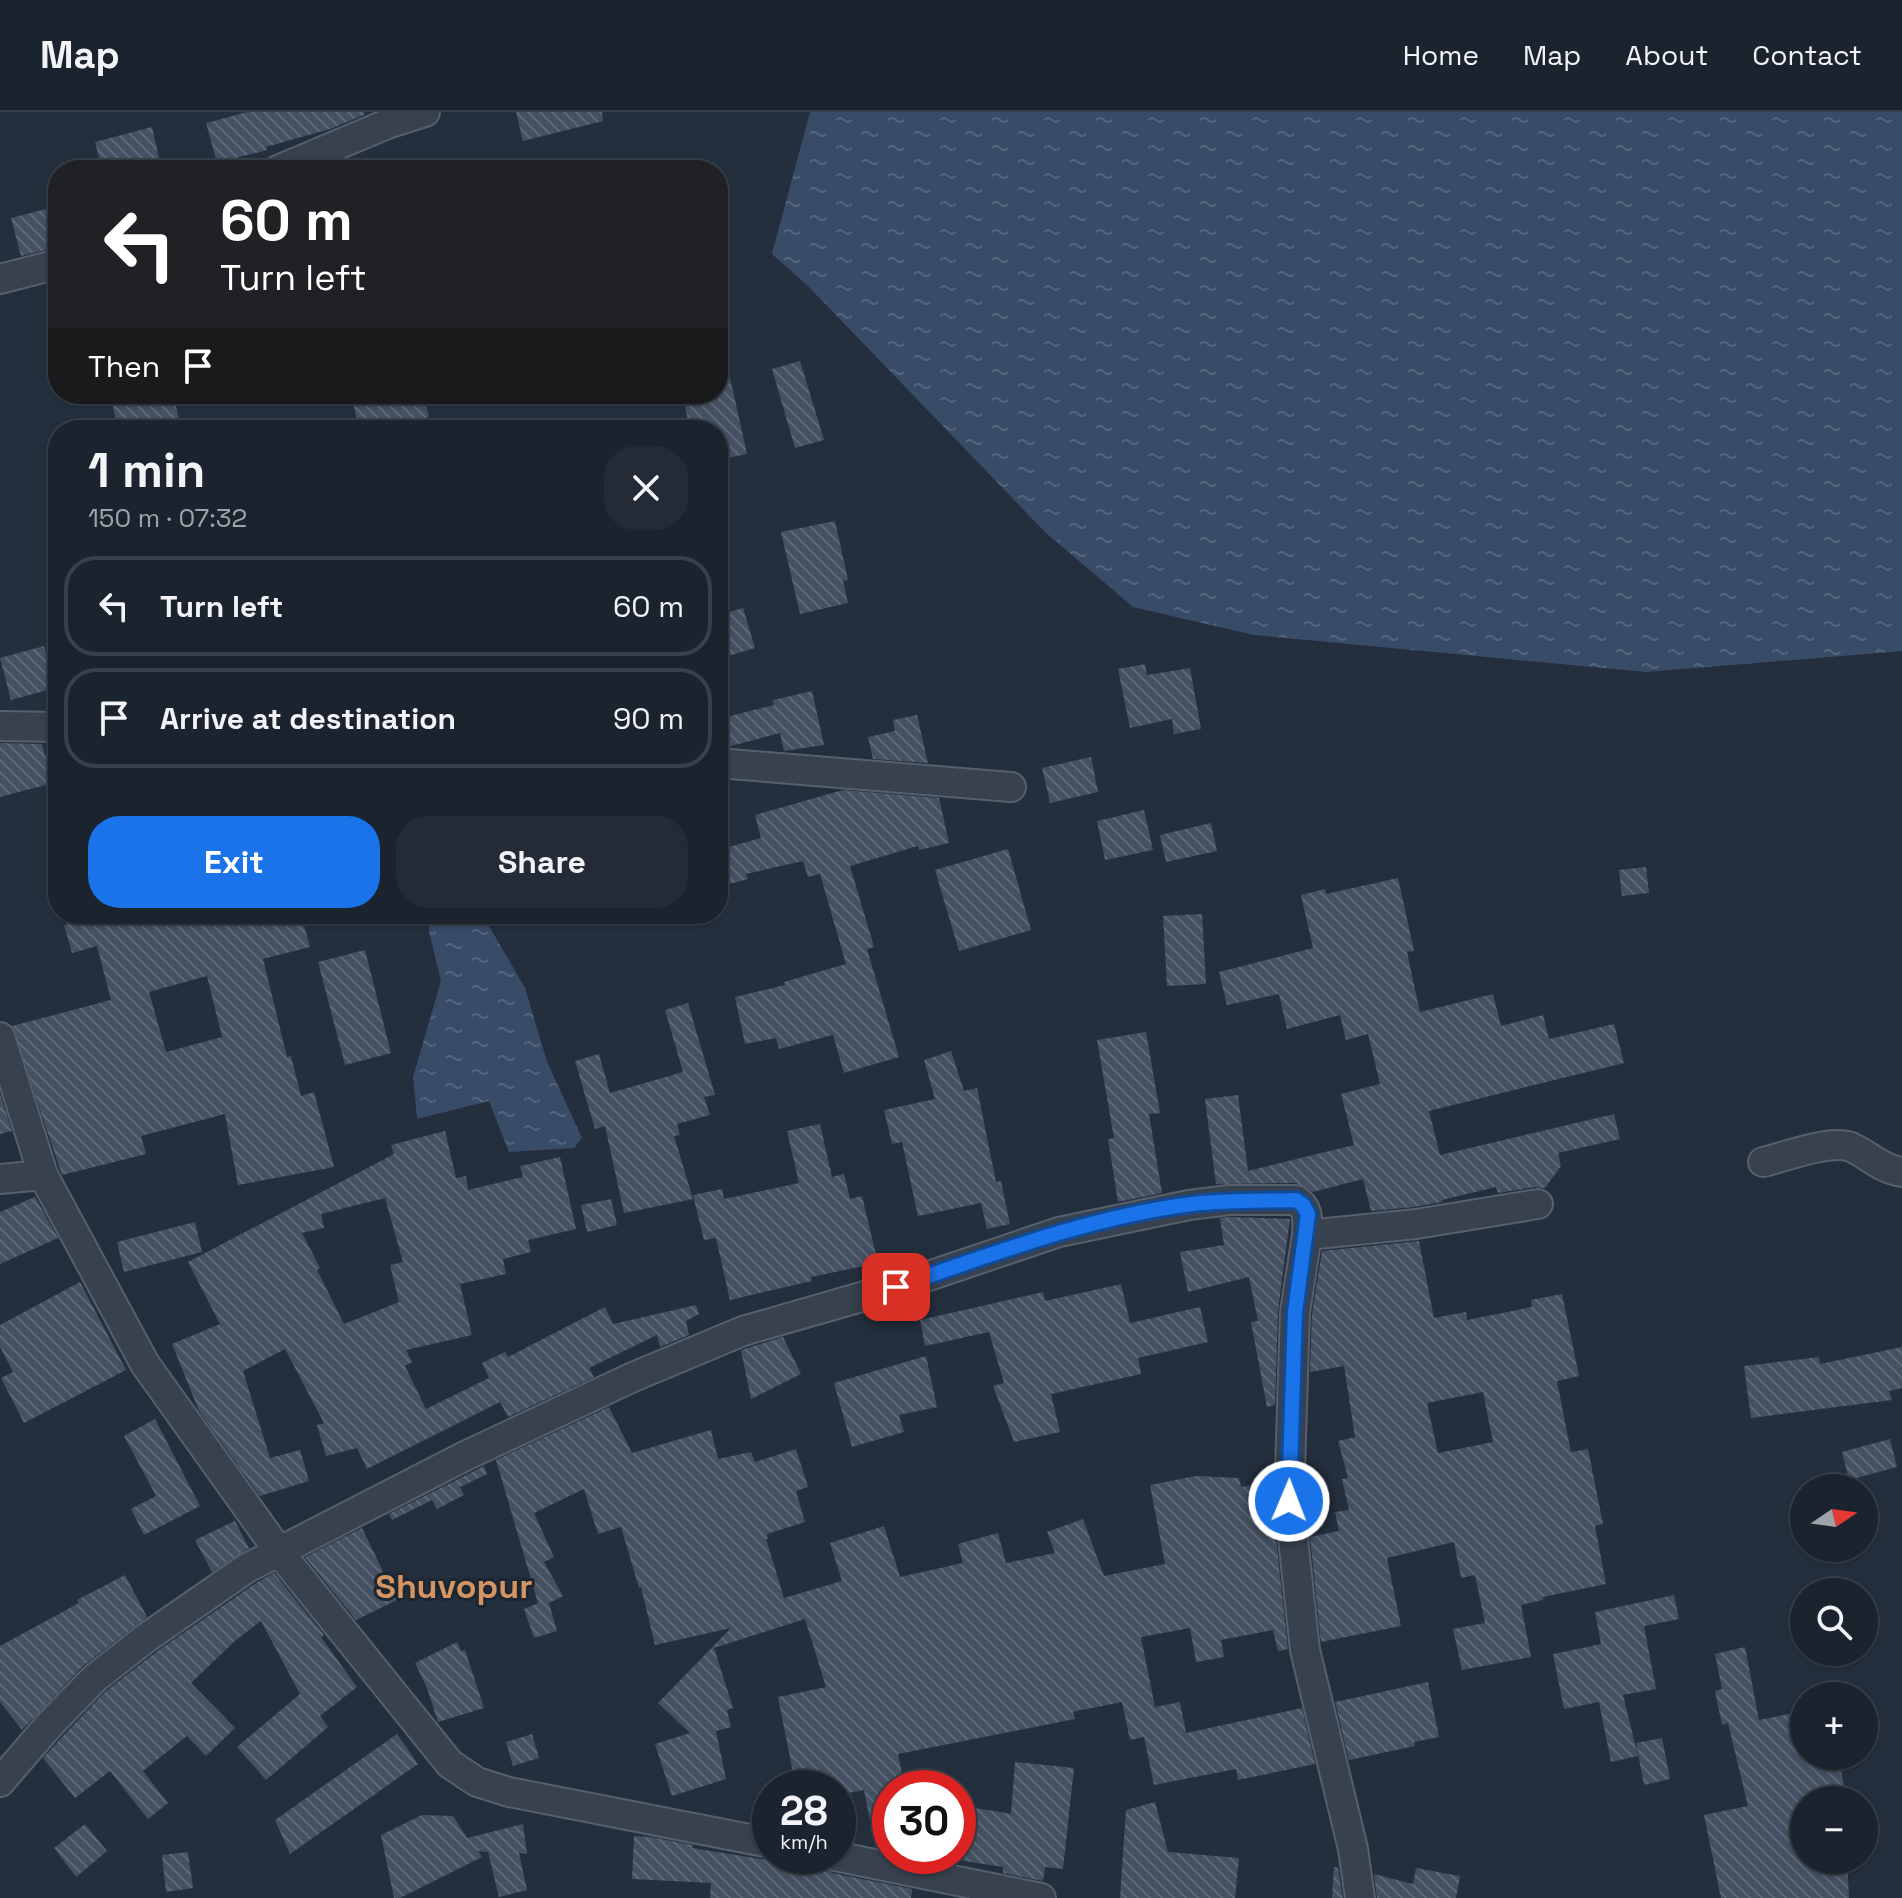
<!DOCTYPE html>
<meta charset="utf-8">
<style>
:root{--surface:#1b232e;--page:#242b36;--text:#f1f3f6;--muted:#a0a4aa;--line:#39404a;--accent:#1a73e8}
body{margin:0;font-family:"Space Grotesk",sans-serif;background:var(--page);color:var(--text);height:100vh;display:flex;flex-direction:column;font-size:30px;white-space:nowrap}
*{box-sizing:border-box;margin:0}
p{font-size:26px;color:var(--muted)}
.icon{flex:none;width:44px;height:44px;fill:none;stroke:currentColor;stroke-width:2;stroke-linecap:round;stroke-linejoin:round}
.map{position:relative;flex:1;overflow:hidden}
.side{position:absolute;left:48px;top:308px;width:680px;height:504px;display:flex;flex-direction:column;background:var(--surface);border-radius:32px;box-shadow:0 2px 6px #0004,0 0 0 2px var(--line)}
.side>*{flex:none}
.top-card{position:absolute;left:48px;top:48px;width:680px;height:244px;border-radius:32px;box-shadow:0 2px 6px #0004,0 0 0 2px var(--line);background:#202124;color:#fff;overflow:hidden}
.needle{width:52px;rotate:77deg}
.buttons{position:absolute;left:1790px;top:1362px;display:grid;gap:16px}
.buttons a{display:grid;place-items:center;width:88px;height:88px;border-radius:50%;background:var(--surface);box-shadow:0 2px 6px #0004,0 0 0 2px var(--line);font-size:40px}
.speed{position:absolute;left:752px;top:1658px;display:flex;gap:16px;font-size:40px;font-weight:700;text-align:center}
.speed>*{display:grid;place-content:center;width:104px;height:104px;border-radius:50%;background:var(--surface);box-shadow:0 2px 6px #0004,0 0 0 2px var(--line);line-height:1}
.speed small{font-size:20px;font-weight:400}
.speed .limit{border:12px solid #d22;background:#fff;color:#111}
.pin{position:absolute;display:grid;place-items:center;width:68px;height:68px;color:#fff;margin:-34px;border-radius:16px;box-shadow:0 4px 12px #0006}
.me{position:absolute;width:88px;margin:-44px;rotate:1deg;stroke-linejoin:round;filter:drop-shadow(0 0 6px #0008)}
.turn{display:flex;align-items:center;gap:28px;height:168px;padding:0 40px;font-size:36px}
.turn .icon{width:104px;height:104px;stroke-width:2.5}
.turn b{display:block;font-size:56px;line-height:68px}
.then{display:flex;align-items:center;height:76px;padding:0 40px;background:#0003;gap:16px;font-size:30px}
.round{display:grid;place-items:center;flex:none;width:84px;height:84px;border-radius:32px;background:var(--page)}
.overview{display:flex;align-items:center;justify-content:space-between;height:136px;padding:0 40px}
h1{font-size:48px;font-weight:600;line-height:60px}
.cta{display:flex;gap:16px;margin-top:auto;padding:16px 40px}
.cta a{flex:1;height:92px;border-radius:32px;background:var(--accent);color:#fff;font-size:32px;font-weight:600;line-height:92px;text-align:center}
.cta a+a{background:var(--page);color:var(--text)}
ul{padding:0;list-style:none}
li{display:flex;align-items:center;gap:24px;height:100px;margin:0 16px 12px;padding:0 24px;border:4px solid var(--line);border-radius:32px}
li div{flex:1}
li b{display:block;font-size:30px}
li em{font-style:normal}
header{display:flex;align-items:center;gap:48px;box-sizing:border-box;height:112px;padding:0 40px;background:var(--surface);border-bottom:2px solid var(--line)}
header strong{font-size:38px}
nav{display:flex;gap:44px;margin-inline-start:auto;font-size:28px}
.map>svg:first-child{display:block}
.water{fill:url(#water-ripples)}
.building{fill:url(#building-back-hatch);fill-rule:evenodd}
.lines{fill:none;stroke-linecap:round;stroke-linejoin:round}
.street-casing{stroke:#565f6c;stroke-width:32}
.street{stroke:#38414e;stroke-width:28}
.route-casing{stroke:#114b97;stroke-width:20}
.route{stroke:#1a73e8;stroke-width:14}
.labels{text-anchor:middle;stroke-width:6;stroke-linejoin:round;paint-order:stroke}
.district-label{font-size:34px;font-weight:bold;fill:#d59563;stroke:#1d2633}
</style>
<header>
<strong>Map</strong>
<nav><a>Home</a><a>Map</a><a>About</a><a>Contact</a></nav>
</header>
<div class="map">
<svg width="1902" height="1786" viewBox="0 0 1902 1786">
<defs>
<pattern id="water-ripples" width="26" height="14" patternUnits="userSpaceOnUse" patternTransform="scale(2)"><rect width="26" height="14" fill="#394c67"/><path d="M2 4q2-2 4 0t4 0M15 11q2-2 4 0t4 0" fill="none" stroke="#53647b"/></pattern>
<pattern id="building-back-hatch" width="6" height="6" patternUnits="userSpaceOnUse" patternTransform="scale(2)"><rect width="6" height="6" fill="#455162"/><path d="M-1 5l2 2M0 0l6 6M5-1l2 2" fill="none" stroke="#5d6877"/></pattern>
</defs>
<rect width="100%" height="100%" fill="#242f3e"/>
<!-- water -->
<g class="water">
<polygon points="810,0 1902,0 1902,539 1646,560 1254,523 1133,495 1045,420 808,174 772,142"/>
<polygon points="430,802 482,802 525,876 547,950 582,1026 574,1036 509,1040 489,989 417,1007 413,965 441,869 429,819"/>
</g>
<!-- building -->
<g class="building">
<polygon points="247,0 364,0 364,3 330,17 266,35 267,38 217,51 206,11"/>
<polygon points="516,0 602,0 603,9 523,29"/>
<polygon points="152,15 159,46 116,58 102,58 95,30"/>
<polygon points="58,94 58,135 21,144 11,106"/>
<polygon points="800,249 824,328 795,336 772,257"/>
<polygon points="729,261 747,342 718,348 718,318 690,318 685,294 718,287 718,262"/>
<polygon points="110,282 173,282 180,311 148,318 118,318"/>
<polygon points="351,282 423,282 429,305 374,318 359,318"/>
<polygon points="835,409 848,468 843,469 848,491 800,502 781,420"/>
<polygon points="743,496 755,536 718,547 718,503"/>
<polygon points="44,534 55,576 11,588 0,546"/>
<polygon points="1145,552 1147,563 1190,556 1201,617 1174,622 1172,607 1130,616 1118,557"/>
<polygon points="812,579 824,633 784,639 780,621 727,635 718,634 718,607 774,593 773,588"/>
<polygon points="917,603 928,651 873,647 868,625 895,619 893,608"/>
<polygon points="0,631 42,632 53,671 0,685"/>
<polygon points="1091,645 1098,680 1050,691 1042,656"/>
<polygon points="843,678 939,686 949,731 919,738 918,734 850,754 874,835 867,837 899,945 844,961 833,923 779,937 776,926 745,932 735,885 785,873 784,870 846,852 820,762 808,765 803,749 746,762 748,767 718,775 718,738 761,726 755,703"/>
<polygon points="1144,698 1153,738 1105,748 1097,709"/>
<polygon points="1211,711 1217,739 1166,750 1160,723"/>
<polygon points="1008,737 1031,818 959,839 935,758"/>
<polygon points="1646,755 1649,781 1622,784 1619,758"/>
<polygon points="1398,766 1414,839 1407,840 1420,900 1493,882 1501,914 1543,903 1549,927 1614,912 1624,951 1429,999 1440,1043 1614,1002 1620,1027 1558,1041 1561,1054 1545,1076 1535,1075 1498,1081 1496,1075 1442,1088 1442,1090 1414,1095 1371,1099 1363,1067 1313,1080 1296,1071 1216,1072 1205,987 1238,983 1248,1059 1354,1033 1341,982 1380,972 1368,922 1346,928 1340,903 1287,917 1279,882 1227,893 1219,860 1313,836 1301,783 1325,777 1326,782"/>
<path d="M105 802H301L310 835 263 847 287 945 291 944 301 984 314 980 334 1055 238 1073 225 1002 141 1024 146 1042 62 1063 12 914 111 888 97 834 72 841 64 813ZM207 864 222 925 166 940 149 880Z"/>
<polygon points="1202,802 1206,872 1167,874 1163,804"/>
<polygon points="365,838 391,941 345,953 318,850"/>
<polygon points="688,891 715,983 704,985 710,1003 677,1012 680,1023 674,1024 693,1087 624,1101 605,1014 595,1017 575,949 599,942 610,981 683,960 665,898"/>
<polygon points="1146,920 1160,1001 1149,1002 1162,1081 1118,1090 1108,1027 1114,1026 1097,928"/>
<polygon points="951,939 964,979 977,976 996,1070 1001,1069 1010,1112 987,1117 981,1091 918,1104 902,1030 892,1032 884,998 935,987 924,948"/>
<polygon points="0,982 12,1019 0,1022"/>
<polygon points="820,1012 832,1065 844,1062 850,1087 862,1084 878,1151 811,1165 812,1169 730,1188 716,1126 704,1128 693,1083 722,1077 724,1087 799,1071 787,1019"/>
<path d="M445 1019 456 1066 466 1064 468 1078 523 1065 520 1054 560 1045 576 1117 528 1128 531 1140 503 1147 506 1162 460 1172 472 1223 406 1238 412 1250 405 1254 426 1297 489 1266 482 1251 505 1240 508 1245 605 1195 613 1212 696 1193 699 1202 686 1209 689 1223 660 1235 657 1223 589 1256 594 1265 508 1305 500 1290 367 1357 357 1336 326 1344 317 1313 324 1311 285 1237 243 1259 270 1346 300 1338 309 1369 260 1384 199 1299 172 1232 220 1212 188 1150 394 1042 391 1033ZM385 1086 403 1150 390 1153 399 1190 344 1212 317 1158 320 1156 302 1121 324 1116 321 1102Z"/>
<polygon points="35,1085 58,1126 0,1152 0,1100"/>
<polygon points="611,1087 617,1113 587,1120 581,1093"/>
<polygon points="1230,1105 1290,1107 1278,1199 1275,1293 1267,1295 1251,1210 1258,1209 1249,1165 1188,1180 1180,1140 1224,1133 1220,1106"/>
<polygon points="195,1110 202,1140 124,1160 117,1130"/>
<path d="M1419 1129 1434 1206 1466 1200 1467 1208 1532 1195 1531 1188 1562 1182 1579 1264 1557 1269 1571 1340 1588 1337 1603 1412 1595 1414 1606 1472 1543 1485V1488L1521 1493 1531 1545 1462 1558 1453 1517 1485 1511 1475 1463 1461 1466 1454 1430 1387 1446 1401 1514 1321 1530 1310 1425 1339 1419 1335 1400 1349 1398 1342 1367 1348 1366 1338 1329 1355 1325 1344 1254 1310 1260 1312 1202 1322 1139ZM1483 1280 1493 1330 1438 1341 1427 1291Z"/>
<polygon points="80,1170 126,1258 24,1311 1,1266 13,1260 0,1235 0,1213"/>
<polygon points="1121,1172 1130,1211 1200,1195 1208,1230 1138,1246 1141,1262 1051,1282 1060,1320 1014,1330 993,1274 1004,1271 989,1220 925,1234 920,1208 1043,1180 1045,1189"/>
<polygon points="783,1225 801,1262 751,1287 741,1238"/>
<polygon points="1902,1235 1902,1276 1889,1279 1892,1288 1751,1306 1744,1254 1819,1245 1820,1252"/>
<polygon points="926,1244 937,1295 899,1303 904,1320 852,1335 834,1271"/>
<polygon points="609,1295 632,1341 711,1318 718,1347 751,1340 755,1350 796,1337 808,1375 796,1379 805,1410 767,1422 768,1427 766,1427 784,1486 842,1469 830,1431 884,1414 900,1465 963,1451 958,1432 998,1421 1006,1451 1055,1441 1047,1420 1083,1407 1104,1464 1165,1452 1150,1373 1196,1364 1239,1366 1241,1375 1273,1369 1272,1391 1288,1537 1278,1539 1273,1518 1221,1528 1224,1545 1196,1550 1190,1516 1141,1525 1155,1595 1180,1590 1186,1621 1302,1596 1315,1652 1238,1668 1236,1657 1154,1673 1144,1625 1130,1628 1122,1590 1082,1598 1081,1595 1081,1598 1073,1600 1075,1607 898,1642 905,1676 890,1676 890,1738 875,1735 864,1678 838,1683 838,1676 796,1676 778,1585 826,1575 805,1507 714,1536 733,1596 727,1598 731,1615 716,1619 726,1667 672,1684 655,1632 690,1621 658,1591 731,1516 655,1533 641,1475 639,1476 621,1415 598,1422 584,1377 534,1401 554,1445 544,1450 563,1484 549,1491 557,1519 534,1526 524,1497 538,1491 496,1348"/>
<polygon points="155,1307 200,1394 144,1423 131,1397 156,1384 124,1324"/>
<polygon points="1890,1327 1897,1355 1849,1368 1842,1340"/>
<polygon points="484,1354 487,1362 460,1375 464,1383 437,1397 432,1388 392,1408 389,1402"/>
<polygon points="235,1409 249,1436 212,1460 195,1428"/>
<polygon points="362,1416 397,1488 356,1508 305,1445"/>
<polygon points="274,1461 324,1523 321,1525 357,1575 320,1604 328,1615 266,1668 237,1635 300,1582 261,1509 236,1528 191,1571 235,1616 206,1644 187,1624 143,1659 168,1691 148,1707 110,1659 75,1686 43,1646 63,1624 106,1579 156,1540 256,1471"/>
<polygon points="125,1463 147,1505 83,1554 22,1618 0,1590 0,1534 79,1491 77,1488"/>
<polygon points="1674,1483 1679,1507 1644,1514 1656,1577 1623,1583 1638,1644 1611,1650 1599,1590 1564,1597 1553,1542 1601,1532 1595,1500"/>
<polygon points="457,1530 461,1539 465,1538 484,1596 438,1610 427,1576 415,1551"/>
<polygon points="1745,1535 1759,1608 1804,1599 1804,1644 1838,1644 1847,1688 1804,1688 1804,1748 1847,1748 1849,1786 1721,1786 1704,1703 1748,1694 1728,1611 1722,1613 1715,1579 1722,1577 1715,1542"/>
<polygon points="1428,1570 1439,1625 1414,1630 1415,1634 1349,1648 1335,1590"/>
<polygon points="397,1622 418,1652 290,1742 275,1708"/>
<polygon points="532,1622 539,1646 513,1654 506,1630"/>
<polygon points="1662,1626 1670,1667 1644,1673 1636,1631"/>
<polygon points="1015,1650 1074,1656 1063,1757 1045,1755 1043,1769 1003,1761 1003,1755 958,1748 958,1693 1011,1702"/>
<polygon points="1155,1690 1168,1740 1239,1746 1235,1786 1120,1786 1126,1698"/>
<polygon points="422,1703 453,1704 467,1726 523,1712 527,1742 519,1741 527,1778 499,1785 488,1740 478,1739 482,1745 400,1786 394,1786 381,1723"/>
<polygon points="85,1712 107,1739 76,1765 54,1736"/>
<polygon points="634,1724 651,1725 693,1733 692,1736 767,1748 779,1745 820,1752 832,1761 912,1777 911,1786 710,1786 711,1771 632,1767"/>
<polygon points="188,1740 193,1776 166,1780 162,1743"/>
<polygon points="1334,1755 1338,1756 1343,1786 1332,1786"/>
<polygon points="1416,1756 1460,1764 1456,1786 1377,1786 1374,1762 1413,1772"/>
</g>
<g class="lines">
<defs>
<g id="street">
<polyline points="278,58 387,12 425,0"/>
<polyline points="0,167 58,152"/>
<polyline points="0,614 58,615"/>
<polyline points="718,651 1011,675"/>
<polyline points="0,925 43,1063 145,1252 280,1441 450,1652 477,1670 509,1680 770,1731"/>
<path d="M1763 1050C1785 1045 1830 1027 1851 1035 1869 1043 1881 1057 1902 1060"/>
<polyline points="0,1067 43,1063"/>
<polyline points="1307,1123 1295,1200 1289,1389 1305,1538 1353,1737 1360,1786"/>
<path d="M0 1670 50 1612 95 1566 146 1526 247 1456 465 1344 633 1265 743 1219 896 1175 1059 1120 1189 1093 1229 1088H1296C1310 1097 1307 1109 1307 1123L1416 1112 1538 1092"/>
<polyline points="835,1744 1041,1786"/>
</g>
</defs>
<!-- street casing -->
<use href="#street" class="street-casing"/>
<!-- street -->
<use href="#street" class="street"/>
</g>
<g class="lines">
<defs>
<path id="route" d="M896 1175C993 1142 1090 1105 1192 1092 1227 1088 1261 1089 1296 1088L1303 1093 1308 1102 1295 1200 1289 1389"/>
</defs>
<!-- route casing -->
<use href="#route" class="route-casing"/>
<!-- route -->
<use href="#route" class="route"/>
</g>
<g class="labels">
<!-- district labels -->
<g class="district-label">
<text x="454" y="1486">Shuvopur</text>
</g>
</g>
</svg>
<div class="buttons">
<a><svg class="needle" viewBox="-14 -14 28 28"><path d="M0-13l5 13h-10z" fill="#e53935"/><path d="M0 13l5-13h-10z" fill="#a0a4aa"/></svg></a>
<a><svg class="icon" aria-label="search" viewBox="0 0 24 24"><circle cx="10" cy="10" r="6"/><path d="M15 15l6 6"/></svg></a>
<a>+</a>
<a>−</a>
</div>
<div class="speed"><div>28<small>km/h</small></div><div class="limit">30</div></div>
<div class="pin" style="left:896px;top:1175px;background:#d93025"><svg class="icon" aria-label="arrive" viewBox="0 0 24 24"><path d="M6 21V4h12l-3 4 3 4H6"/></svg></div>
<svg class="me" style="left:1289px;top:1389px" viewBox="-20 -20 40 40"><circle r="17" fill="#1a73e8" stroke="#fff" stroke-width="3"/><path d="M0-11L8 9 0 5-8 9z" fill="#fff"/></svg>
<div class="top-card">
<div class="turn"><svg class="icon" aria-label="left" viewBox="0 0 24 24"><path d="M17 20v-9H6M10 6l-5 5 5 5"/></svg><div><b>60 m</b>Turn left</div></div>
<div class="then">Then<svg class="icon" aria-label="arrive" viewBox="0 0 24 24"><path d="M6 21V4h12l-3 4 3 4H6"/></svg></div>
</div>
<section class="side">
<div class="overview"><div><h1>1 min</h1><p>150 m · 07:32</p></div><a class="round"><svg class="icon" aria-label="close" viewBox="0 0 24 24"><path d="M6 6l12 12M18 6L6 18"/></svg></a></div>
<ul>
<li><svg class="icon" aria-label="left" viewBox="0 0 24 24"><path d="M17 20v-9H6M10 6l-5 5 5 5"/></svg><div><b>Turn left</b></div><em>60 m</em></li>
<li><svg class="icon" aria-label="arrive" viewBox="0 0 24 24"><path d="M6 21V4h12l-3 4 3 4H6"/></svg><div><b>Arrive at destination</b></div><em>90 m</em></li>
</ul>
<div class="cta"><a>Exit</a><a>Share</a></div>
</section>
</div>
